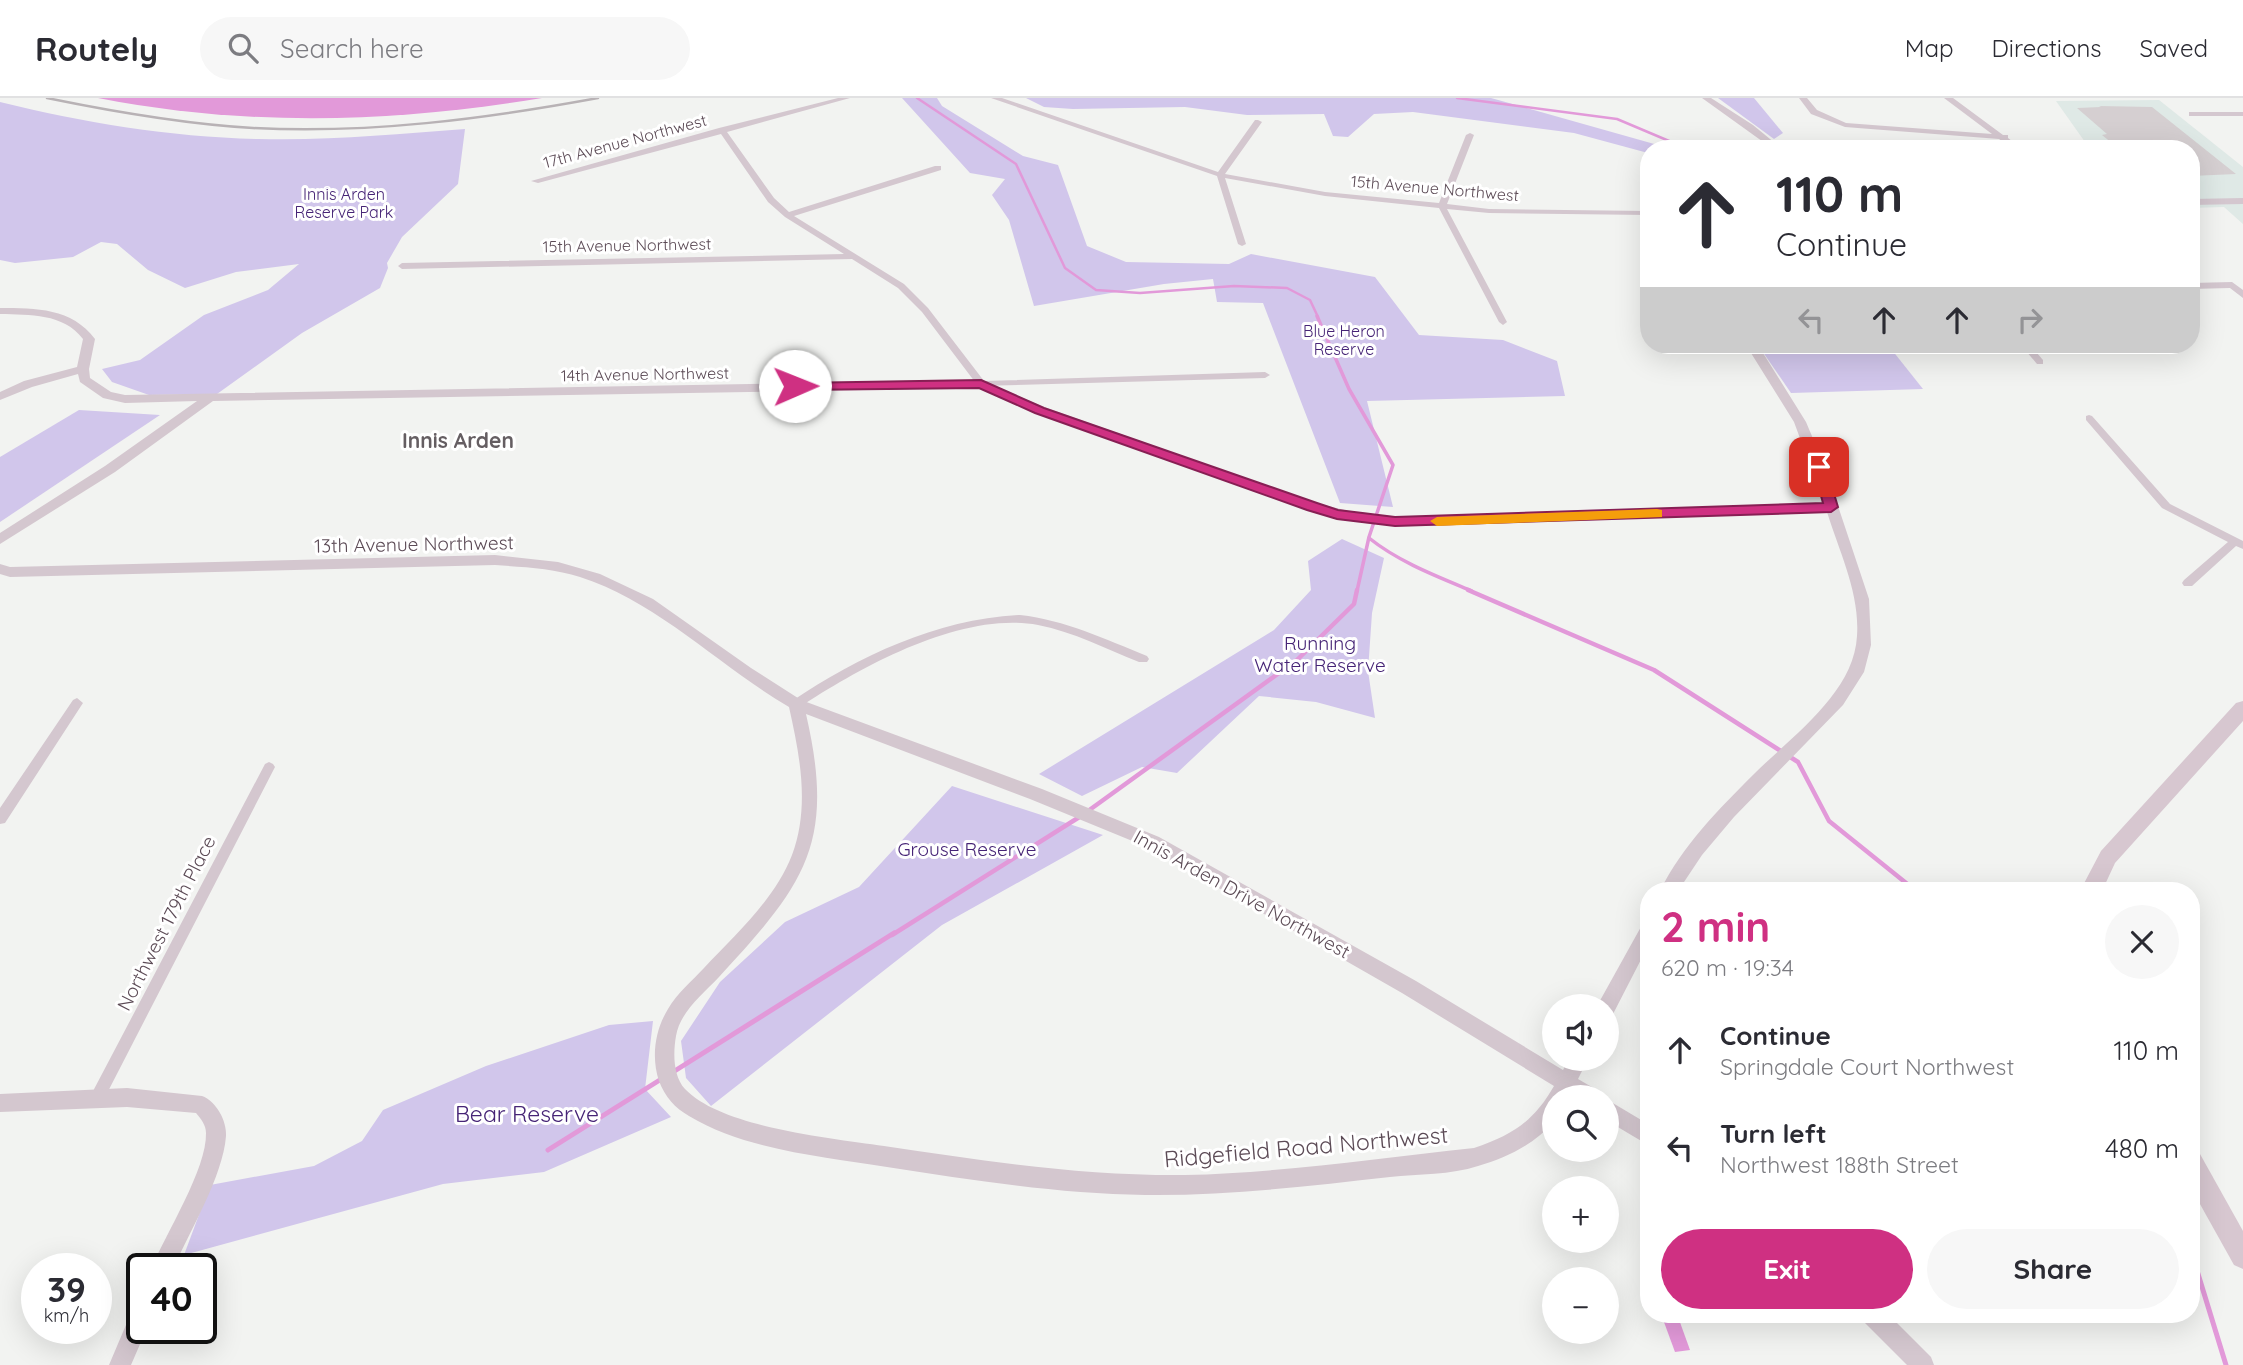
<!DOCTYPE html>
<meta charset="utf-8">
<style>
:root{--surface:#fff;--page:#f7f7f7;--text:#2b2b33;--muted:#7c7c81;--line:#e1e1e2;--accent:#cf3082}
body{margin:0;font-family:Quicksand,sans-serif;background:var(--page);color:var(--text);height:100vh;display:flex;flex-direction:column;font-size:26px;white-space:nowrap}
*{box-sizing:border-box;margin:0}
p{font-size:23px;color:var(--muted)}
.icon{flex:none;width:38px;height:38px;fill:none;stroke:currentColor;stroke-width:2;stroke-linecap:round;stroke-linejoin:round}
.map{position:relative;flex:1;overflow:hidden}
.side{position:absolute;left:1640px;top:784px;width:560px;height:441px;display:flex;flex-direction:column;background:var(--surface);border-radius:28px;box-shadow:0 7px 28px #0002}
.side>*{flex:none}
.top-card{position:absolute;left:1640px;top:42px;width:560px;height:214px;border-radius:28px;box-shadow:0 7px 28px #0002;background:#fff;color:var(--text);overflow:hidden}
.controls{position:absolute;left:1542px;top:896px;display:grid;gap:14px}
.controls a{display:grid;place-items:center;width:77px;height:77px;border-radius:50%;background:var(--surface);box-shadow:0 7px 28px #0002;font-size:35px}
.speed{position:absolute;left:21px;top:1155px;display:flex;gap:14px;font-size:35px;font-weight:700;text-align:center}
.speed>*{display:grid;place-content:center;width:91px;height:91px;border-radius:50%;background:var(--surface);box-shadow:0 7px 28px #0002;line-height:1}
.speed small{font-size:18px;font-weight:400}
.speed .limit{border:4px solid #111;border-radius:10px;background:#fff;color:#111}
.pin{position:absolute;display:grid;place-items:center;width:60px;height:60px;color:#fff;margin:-30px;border-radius:14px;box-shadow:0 4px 10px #0006}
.me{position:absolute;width:77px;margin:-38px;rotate:89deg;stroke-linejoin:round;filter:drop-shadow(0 0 5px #0008)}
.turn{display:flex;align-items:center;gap:24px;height:147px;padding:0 21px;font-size:32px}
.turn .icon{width:91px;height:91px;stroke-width:2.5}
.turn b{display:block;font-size:49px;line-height:60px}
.lanes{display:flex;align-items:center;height:66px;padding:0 21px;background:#0003;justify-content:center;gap:35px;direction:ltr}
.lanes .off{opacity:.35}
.round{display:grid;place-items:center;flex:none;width:74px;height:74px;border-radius:37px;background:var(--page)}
.head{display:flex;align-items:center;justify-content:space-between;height:119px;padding:0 21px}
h1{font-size:42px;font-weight:800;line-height:52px;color:var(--accent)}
.button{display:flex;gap:14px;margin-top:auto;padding:14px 21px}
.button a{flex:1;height:80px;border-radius:42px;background:var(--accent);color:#fff;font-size:28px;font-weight:800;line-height:80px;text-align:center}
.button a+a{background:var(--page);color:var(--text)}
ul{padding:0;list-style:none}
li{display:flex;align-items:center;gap:21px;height:98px;padding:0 21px}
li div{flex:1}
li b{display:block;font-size:26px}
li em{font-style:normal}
header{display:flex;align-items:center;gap:42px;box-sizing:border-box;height:98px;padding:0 35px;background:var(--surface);border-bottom:2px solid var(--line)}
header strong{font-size:33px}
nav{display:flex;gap:38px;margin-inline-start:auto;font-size:24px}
.search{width:490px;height:63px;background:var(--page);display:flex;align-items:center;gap:18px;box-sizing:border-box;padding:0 24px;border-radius:38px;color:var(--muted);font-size:26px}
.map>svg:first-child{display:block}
.commercial{fill:#dfe9e6}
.green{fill:#d1c6eb}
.water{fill:#e299d9}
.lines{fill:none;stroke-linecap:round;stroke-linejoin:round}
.stream-far3{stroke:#e299d9;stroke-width:2.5}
.stream-far2{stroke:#e299d9;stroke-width:3.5}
.stream-far1{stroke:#e299d9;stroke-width:4.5}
.stream{stroke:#e299d9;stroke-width:5}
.building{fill:#d5cfd1}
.minor{fill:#d4c7cf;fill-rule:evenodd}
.tertiary{fill:#d4c7cf;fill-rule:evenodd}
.secondary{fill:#d7c7d0;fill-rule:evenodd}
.rail{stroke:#b8b2b5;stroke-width:2.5}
.route{fill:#cf3082;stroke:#871f54;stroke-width:2}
.slow{fill:#f59e0b}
.labels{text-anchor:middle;stroke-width:6;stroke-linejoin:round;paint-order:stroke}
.far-street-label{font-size:16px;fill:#5c4b56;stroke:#fff}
.far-park-label{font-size:16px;fill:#462476;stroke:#fff}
.street-label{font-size:19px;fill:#5c4b56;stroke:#fff}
.park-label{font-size:19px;fill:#462476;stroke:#fff}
.neighbourhood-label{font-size:21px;font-weight:bold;fill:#655e62;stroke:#fff}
.near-park-label{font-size:23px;fill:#462476;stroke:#fff}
.near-street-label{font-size:23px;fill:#5c4b56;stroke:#fff}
</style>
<header>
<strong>Routely</strong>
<div class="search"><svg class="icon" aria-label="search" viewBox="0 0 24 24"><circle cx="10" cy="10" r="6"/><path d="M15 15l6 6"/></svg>Search here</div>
<nav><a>Map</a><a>Directions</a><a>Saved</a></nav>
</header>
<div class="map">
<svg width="2243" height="1267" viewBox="0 0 2243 1267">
<rect width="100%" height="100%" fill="#f2f3f1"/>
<!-- commercial -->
<polygon class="commercial" points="2159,2 2243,69 2243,126 2224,109 2191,110 2191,51 2090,51 2056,3"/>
<!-- green -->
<g class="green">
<polygon points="902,0 937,0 942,8 1023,58 1058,67 1087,148 1126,164 1229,166 1251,156 1375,179 1419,237 1503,242 1557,263 1565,298 1367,303 1393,409 1340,405 1263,205 1217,204 1213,181 1164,186 1034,208 1009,122 992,97 1005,81 970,75"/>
<polygon points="1026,0 1491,0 1672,51 1648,51 1648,55 1574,35 1413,14 1374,16 1348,39 1333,38 1324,16 1247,17 1185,9 1073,11 1044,9"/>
<polygon points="1718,0 1754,0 1783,35 1774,41"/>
<path d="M0 4C85 25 170 39 258 41 327 43 396 36 465 31L458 86 402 139 387 165 388 170 380 190 302 235 217 296 149 297 112 284 102 271 140 262 204 217 268 192 299 166 236 174 185 190 148 172 117 146 101 144 73 159 15 165 0 162Z"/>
<polygon points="1758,247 1888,247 1923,291 1791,295"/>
<polygon points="79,312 160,317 0,424 0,359"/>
<polygon points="1342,441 1384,460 1372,515 1368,573 1375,620 1316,604 1259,598 1177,675 1142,669 1082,698 1039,676 1274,532 1311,492 1308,463"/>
<polygon points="952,688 1103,737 942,827 711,1008 686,980 681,943 720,884 785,824 859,789"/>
<polygon points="653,923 645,991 671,1019 544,1074 443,1086 184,1157 210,1087 314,1068 362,1043 383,1012 486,968 609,927"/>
</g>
<!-- water -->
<g class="water">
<path d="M98 0H542C394 25 246 29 98 0Z"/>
<polygon points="1661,1216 1677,1216 1690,1252 1675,1254"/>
</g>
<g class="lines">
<!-- stream-far3 -->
<g class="stream-far3">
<polyline points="917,0 1016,66 1065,170 1096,192 1140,195 1234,188 1287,190 1310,202 1318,219"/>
<polyline points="1457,0 1617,21 1688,51"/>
</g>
<!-- stream-far2 -->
<g class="stream-far2">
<polyline points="1317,218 1349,291 1393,367 1369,439 1357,493"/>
<path d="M1369 440C1399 464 1436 478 1472 493"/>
</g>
<!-- stream-far1 -->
<g class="stream-far1">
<polyline points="1468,492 1654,572 1798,664 1829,723 1916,793"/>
<polyline points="1088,713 1297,562 1354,506 1357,492"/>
<polyline points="892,837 1081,718"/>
</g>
<!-- stream -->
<g class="stream">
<polyline points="673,974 894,835"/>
<polyline points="548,1052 663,980"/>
<polyline points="2191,1153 2226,1267"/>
</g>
</g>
<!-- building -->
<polygon class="building" points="2099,8 2152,9 2236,76 2191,78 2191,51 2118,50 2102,37 2107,36 2077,10 2101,9"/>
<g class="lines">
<!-- minor -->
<g class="minor">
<polygon points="838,0 850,0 727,34 774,100 789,114 935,68 941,68 941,72 794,118 904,186 928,210 984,283 1265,274 1270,277 1265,280 978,288 922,214 898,190 852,161 402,171 398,168 402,165 844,156 785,119 768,104 721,36 538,85 531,83 719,30"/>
<polygon points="991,0 1002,0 1218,74 1255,22 1258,22 1262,24 1225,76 1325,94 1439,105 1466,37 1470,35 1474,37 1447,106 1489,111 1648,113 1648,117 1489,115 1447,111 1507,224 1503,227 1499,224 1439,110 1325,98 1225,80 1246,146 1242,148 1238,146 1217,78"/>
<polygon points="1702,0 1711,0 1753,27 1782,51 1773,51"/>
<polygon points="1799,0 1807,0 1817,12 1846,25 1992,36 1944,0 1953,0 2003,37 2008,37 2008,40 2022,51 2013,51 1999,41 1845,29 1811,16"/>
<polygon points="2192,14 2243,14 2243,18 2189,18 2189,14"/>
<polygon points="2232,184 2243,192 2243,200 2230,190 2191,191 2191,185"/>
<polygon points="2021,247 2030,247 2043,262 2043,266 2037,266"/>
<polygon points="2089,317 2092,318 2170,406 2243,443 2243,451 2236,448 2192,488 2184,488 2182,485 2184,482 2228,444 2162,410 2086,322 2086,318"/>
<path d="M1020 517C1065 522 1105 541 1147 558L1149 561 1147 564H1139C1106 551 1074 534 1038 527 962 513 862 568 800 609H792L790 606 792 603C860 558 937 521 1020 517Z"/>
<polygon points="77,600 83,605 81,608 5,725 0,726 0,710 73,602"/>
<polygon points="269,664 273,666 275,669 102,1005 97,1007 92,1005 89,1000 92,995 265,666"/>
</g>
<!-- tertiary -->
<g class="tertiary">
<polygon points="2243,100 2243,106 2191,107 2191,101"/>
<path d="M0 210C36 210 72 210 95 241L89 271 90 280 111 294 125 297 981 282 1044 309 1316 405 1365 417 1426 420 1824 405 1794 324 1746 247H1758L1806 324 1825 369 1869 501 1871 547 1864 574 1843 607 1734 719 1702 757 1678 793H1660C1682 748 1719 711 1754 676 1792 638 1854 595 1857 538 1860 495 1839 453 1827 414L1426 428 1365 425 1307 411 1036 315 979 290 213 303 115 374 0 446V435L105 368 197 303 125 305 103 300 80 284 78 276 32 289 0 302V294L24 283 77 269 83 241C63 215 30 217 0 216Z"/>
<path d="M495 457 558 464 600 476 653 501 751 570 801 602 1042 691 1159 739 1416 883 1563 972 1569 961H1588L1578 981 1597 992 1600 999 1569 997 1554 999V1024C1534 1046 1507 1060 1478 1068 1451 1077 1418 1076 1390 1079 1309 1088 1227 1098 1145 1097 1059 1096 972 1082 887 1069 825 1059 745 1052 689 1018 675 1010 665 999 659 983 651 959 655 932 668 911 677 895 692 883 704 870 736 836 775 801 792 757 810 709 800 658 789 609 719 568 658 504 580 479 553 470 523 469 495 467L10 479 0 476V466L10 469ZM806 616 1030 701 1147 749 1402 895 1554 988C1534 1023 1513 1037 1474 1050 1378 1060 1282 1075 1185 1077 1084 1078 984 1063 884 1048 832 1040 722 1030 685 991 673 978 673 955 676 938 680 914 702 897 719 879 805 786 836 746 806 616Z"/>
<polygon points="1648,824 1648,848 1613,916 1606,918 1606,908 1597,908 1642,827"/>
<path d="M127 990 202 998C216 1003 227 1023 226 1038 223 1078 190 1133 173 1171H151C166 1135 207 1071 206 1035 206 1027 201 1021 196 1015L127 1009 0 1014V996Z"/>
<polygon points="1606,1001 1648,1026 1648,1047 1606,1022"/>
<polygon points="142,1205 142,1230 147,1230 131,1267 109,1267 134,1208"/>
<polygon points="1861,1216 1888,1216 1931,1259 1934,1267 1907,1267 1864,1224"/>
</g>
<!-- secondary -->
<g class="secondary">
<polygon points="2243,603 2243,623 2115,765 2102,793 2080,793 2101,753 2236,605"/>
<polygon points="2191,1053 2200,1056 2243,1133 2243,1171 2234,1167 2191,1090"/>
</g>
<!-- rail -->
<path class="rail" d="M47 0C115 14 183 26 253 30 369 36 484 21 598 0"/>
</g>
<!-- route -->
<polygon class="route" points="981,282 1044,310 1317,405 1338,412 1395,419 1823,405 1813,369 1819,365 1826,369 1838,409 1831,414 1395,428 1337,421 1307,412 1035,315 979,290 795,292 789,288 795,285"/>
<!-- slow -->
<polygon class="slow" points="1657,411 1662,412 1662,419 1437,428 1430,423 1437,419"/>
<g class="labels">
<!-- far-street labels -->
<g class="far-street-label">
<text transform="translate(625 43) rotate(-15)" y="6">17th Avenue Northwest</text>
<text transform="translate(1435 90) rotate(5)" y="6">15th Avenue Northwest</text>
<text transform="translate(627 147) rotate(-1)" y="6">15th Avenue Northwest</text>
<text transform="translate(645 276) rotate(-1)" y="6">14th Avenue Northwest</text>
</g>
<!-- far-park labels -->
<g class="far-park-label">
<text x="344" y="102">Innis Arden<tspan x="344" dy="18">Reserve Park</tspan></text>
<text x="1344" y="239">Blue Heron<tspan x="1344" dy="18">Reserve</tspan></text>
</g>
<!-- street labels -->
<g class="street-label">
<text transform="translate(414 446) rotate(-1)" y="7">13th Avenue Northwest</text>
<text transform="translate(1242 796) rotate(29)" y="7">Innis Arden Drive Northwest</text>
<text transform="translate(166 825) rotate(-63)" y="7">Northwest 179th Place</text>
</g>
<!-- park labels -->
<g class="park-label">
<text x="1320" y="552">Running<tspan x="1320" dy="22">Water Reserve</tspan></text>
<text x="967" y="758">Grouse Reserve</text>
</g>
<!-- neighbourhood labels -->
<g class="neighbourhood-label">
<text x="458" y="350">Innis Arden</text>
</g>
<!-- near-park labels -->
<g class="near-park-label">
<text x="527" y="1024">Bear Reserve</text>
</g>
<!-- near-street labels -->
<g class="near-street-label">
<text transform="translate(1306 1049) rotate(-5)" y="8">Ridgefield Road Northwest</text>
</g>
</g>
</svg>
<div class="controls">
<a><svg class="icon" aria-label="sound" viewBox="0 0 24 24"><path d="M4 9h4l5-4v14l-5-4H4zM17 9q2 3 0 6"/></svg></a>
<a><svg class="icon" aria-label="search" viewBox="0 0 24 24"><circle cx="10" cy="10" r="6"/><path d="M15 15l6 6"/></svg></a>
<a>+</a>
<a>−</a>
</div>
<div class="speed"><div>39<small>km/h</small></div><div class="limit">40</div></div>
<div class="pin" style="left:1819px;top:369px;background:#d93025"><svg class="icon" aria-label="arrive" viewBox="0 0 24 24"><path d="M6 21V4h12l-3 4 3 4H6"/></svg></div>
<svg class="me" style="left:795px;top:288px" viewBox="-20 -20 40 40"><circle r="19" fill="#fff"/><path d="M0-13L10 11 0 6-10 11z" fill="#cf3082"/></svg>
<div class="top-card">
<div class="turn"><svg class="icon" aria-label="ahead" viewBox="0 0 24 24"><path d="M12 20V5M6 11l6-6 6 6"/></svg><div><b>110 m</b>Continue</div></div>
<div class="lanes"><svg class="icon off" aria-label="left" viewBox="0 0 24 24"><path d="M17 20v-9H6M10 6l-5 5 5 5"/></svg><svg class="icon" aria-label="ahead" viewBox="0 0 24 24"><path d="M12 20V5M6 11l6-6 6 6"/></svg><svg class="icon" aria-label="ahead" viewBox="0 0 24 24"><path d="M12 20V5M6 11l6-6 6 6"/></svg><svg class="icon off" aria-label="right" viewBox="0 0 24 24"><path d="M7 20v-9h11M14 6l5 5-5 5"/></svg></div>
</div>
<section class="side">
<div class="head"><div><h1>2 min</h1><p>620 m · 19:34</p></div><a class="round"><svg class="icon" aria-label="close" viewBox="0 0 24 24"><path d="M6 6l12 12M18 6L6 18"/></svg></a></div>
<ul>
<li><svg class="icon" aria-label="ahead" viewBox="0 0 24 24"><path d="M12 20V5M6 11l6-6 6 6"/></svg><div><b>Continue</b><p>Springdale Court Northwest</p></div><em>110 m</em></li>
<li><svg class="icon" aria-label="left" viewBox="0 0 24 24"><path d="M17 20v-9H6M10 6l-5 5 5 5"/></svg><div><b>Turn left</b><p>Northwest 188th Street</p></div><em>480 m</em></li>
</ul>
<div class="button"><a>Exit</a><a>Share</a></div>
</section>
</div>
